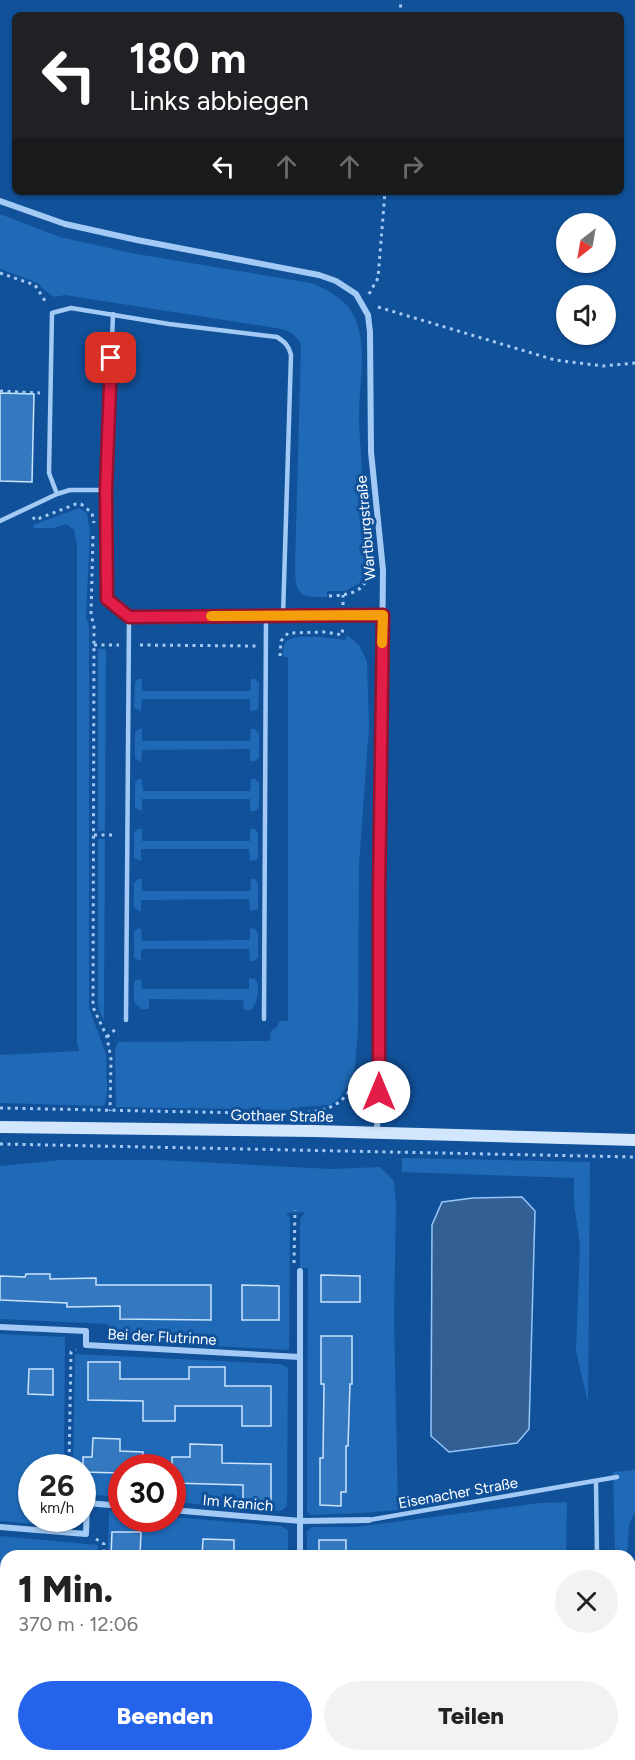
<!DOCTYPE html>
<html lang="de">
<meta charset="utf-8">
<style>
:root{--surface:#fff;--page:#f2f2f2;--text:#222;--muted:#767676;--accent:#2563eb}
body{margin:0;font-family:Figtree,sans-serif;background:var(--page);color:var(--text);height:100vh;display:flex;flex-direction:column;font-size:22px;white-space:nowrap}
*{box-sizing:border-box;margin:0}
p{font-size:20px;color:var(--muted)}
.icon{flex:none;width:33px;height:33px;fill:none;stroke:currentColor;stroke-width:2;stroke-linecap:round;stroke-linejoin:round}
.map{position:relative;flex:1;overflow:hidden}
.panel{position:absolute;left:0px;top:1550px;width:636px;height:212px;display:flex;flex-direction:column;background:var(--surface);border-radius:18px 18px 0 0;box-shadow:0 2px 4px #0004}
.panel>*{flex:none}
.banner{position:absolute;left:12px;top:12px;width:612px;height:183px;border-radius:9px;box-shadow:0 2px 4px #0004;background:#202124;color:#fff;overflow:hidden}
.needle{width:39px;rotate:211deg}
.controls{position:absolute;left:556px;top:213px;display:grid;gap:12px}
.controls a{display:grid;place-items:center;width:60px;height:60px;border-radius:50%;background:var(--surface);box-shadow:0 2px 4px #0004;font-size:30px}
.speed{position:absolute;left:18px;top:1454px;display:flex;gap:12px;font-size:30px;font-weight:700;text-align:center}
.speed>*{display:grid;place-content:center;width:78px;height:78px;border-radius:50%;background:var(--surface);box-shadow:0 2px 4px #0004;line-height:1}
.speed small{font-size:15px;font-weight:400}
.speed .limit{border:9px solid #d22;background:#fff;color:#111}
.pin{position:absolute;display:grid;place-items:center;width:51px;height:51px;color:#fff;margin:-26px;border-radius:12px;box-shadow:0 3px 9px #0006}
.me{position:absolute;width:66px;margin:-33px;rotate:0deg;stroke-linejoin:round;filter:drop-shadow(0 0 4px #0008)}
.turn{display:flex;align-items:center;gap:21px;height:126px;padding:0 18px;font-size:27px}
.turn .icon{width:78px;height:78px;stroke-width:2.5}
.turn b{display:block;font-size:42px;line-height:51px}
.lanes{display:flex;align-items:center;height:57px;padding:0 18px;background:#0003;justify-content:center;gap:30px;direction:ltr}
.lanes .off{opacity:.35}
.round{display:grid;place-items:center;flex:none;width:63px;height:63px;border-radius:32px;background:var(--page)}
.headline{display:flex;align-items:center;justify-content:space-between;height:102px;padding:0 18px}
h1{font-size:36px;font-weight:800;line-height:45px}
.button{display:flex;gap:12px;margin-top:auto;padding:12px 18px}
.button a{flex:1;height:69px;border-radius:36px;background:var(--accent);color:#fff;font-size:24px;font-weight:800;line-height:69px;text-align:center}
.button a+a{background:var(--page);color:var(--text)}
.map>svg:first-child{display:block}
.green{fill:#1f69b7}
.water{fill:#326095;stroke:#94c6f8;stroke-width:1.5}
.building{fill:#3478bf;stroke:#cbe4fe;stroke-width:1.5}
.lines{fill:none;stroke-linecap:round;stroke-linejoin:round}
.path{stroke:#a2caf4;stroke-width:3;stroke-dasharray:3 4.5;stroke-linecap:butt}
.service{stroke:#a2caf4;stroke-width:4.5}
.minor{stroke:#a2caf4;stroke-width:6}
.secondary{stroke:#d2e6fd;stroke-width:12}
.route-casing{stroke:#92132f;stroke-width:15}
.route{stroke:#e11d48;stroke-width:10}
.slow{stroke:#f59e0b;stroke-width:10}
.labels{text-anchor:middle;stroke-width:6;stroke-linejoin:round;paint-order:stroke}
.street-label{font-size:15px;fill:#fff;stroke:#105199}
</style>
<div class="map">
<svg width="635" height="1760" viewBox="0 0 635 1760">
<rect width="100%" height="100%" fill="#105199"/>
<!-- green -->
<g class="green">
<path d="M0 214 60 237 131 253 311 283C325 289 343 297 352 312 370 345 358 385 359 421 361 467 366 513 369 560H365V570L359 584 345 591H327V597C300 598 295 595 295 567L301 344C296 335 291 332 282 329L65 295 54 297 43 289 38 283 0 269Z"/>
<polygon points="79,508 87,513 90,531 86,618 89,626 89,1008 106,1054 107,1091 105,1104 102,1106 3,1103 0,1103 0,1055 79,1051 77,1043 77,546 74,530 66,524 54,528 34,528 33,525"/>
<path d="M347 635 359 645 367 662 369 726 359 865 358 1030 355 1067 348 1086 337 1100 330 1105 299 1107 296 1110 116 1107 115 1049 118 1042 270 1041 271 1031 277 1027 279 1021H288V657H283C283 652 283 646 286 642 293 633 334 638 345 640Z"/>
<polygon points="98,649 106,649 105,831 98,831"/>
<polygon points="138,679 142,679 142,691 250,691 251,679 255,679 259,683 258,708 257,710 250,711 250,699 142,699 141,711 134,708 135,682"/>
<polygon points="138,729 142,729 142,741 250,741 251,729 255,729 259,734 259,758 255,761 250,761 250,749 142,750 141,762 135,758 135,733"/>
<polygon points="138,779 142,779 143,791 250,791 251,779 255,779 259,783 259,808 255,811 250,811 250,799 142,799 142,811 135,808 135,783"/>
<polygon points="138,829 142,829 142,841 250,841 250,829 255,829 258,833 258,858 256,860 250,861 249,849 141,849 141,861 134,858 134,832"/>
<polygon points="98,839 105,839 104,1020 100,1013 98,1003"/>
<polygon points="138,879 142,879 142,891 250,891 251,879 255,879 258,884 258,908 256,910 250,911 249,899 141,900 141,912 134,908 134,883"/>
<polygon points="138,928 141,929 142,941 250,940 250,928 255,929 258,933 258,957 254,961 250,961 249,949 141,949 141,961 134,958 134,932"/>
<path d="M249 978 255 979C261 987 258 1002 251 1010H244L243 1000 149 999V1009H142L134 1002V981L141 979 142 989H249Z"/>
<polygon points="402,1158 590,1162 588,1403 576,1351 580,1245 574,1203 574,1178 402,1172"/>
<polygon points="61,1160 159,1160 331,1169 380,1167 394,1181 396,1205 394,1318 398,1510 364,1513 311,1515 307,1512 308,1268 300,1268 300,1219 305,1212 286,1213 290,1218 289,1350 109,1340 108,1324 0,1319 0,1166"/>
<polygon points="0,1334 65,1337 64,1467 32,1467 32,1518 64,1518 64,1527 0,1521"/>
<polygon points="75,1354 280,1364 288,1368 287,1506 281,1511 173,1502 172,1467 122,1467 121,1497 83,1494 82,1467 73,1467"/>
<polygon points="635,1470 635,1512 629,1525 627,1555 615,1555 613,1472"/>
<polygon points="567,1502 566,1555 307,1556 307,1531 312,1527 356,1527 540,1503"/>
<polygon points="109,1511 121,1512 122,1518 173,1517 281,1526 288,1530 288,1555 108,1556"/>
<polygon points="0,1536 98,1545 98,1555 6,1556 6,1663 0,1662"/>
<polygon points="0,1677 6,1678 6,1755 63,1755 63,1760 0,1760"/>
<polygon points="96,1755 242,1755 275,1760 96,1760"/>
<rect x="306" y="1755" width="258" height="5"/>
</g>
<!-- water -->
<polygon class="water" points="522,1197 535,1211 529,1429 517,1443 449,1452 431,1436 432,1225 442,1202 473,1198"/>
<!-- building -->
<g class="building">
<polygon points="0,393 34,394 32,482 0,481"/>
<polygon points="26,1274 50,1274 50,1279 96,1278 96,1285 211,1285 211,1320 120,1319 120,1306 67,1307 67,1303 0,1300 0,1276 25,1277"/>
<polygon points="321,1275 360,1276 360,1302 321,1302"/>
<polygon points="242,1285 279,1286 279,1320 242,1320"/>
<polygon points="321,1336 352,1336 352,1384 350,1384 348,1446 346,1446 346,1492 341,1492 341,1506 320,1505 320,1458 323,1458 324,1384 321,1384"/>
<polygon points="88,1362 120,1362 120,1379 189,1379 189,1367 225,1367 225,1386 271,1386 271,1426 242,1426 242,1406 175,1406 175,1421 143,1421 143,1401 88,1400"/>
<polygon points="29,1369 53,1369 53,1395 28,1394"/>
<polygon points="93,1438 120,1439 120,1451 143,1452 142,1467 119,1467 119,1473 83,1472 83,1457 92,1457"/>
<polygon points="190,1444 222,1445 222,1463 271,1464 271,1502 243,1501 243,1485 172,1483 172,1457 190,1457"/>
<polygon points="112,1532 141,1532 140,1556 111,1556"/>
<polygon points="203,1539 234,1540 234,1556 202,1556"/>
<rect x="319" y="1540" width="27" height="16"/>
</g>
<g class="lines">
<!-- path -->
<g class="path">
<polyline points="400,15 401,0"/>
<polyline points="0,273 35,285 47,304"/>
<polyline points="369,294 378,278 385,192"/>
<polyline points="378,307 555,360 603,366 635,363"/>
<polyline points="0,391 40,393"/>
<polyline points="33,517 35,520 76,504 81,504 92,513 94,523"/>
<polyline points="93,536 91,614 94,627 93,1007 107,1037 111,1059 110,1111"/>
<path d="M329 596C351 595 370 592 368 564"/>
<polyline points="343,605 343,595"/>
<polyline points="94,645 119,645"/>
<polyline points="140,645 257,646"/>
<polyline points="280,656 281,641 288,633 326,632 342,635 343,627"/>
<polyline points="94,835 116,835"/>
<polyline points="107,1037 118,1027"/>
<path d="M0 1108 295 1114C316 1111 337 1111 349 1091"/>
<polyline points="0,1144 635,1157"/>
<polyline points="294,1263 295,1210"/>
<polyline points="69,1467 71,1352 76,1350"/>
<polyline points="96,1539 104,1544 104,1556"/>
<polyline points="75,1760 75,1755"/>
</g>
<!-- service -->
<g class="service">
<polyline points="113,314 106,490 107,599 129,617 383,615"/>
<path d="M57 494 49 473 52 313 71 308 169 324 277 337C285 342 289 346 291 355L283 616"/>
<polyline points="0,521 57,494 70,490 106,490"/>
<polyline points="264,1019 266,616"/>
<polyline points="126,1020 129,617"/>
<polyline points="596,1482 597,1556"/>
<polyline points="369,1520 617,1477"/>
</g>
<!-- minor -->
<g class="minor">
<polyline points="0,201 65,224 137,240 319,275 336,281 356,294 368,315 370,332 371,452 383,570 377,1133"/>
<polyline points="300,1271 300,1556"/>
<polyline points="0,1327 86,1331 86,1345 300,1357"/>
<polyline points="172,1510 301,1521 369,1520"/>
<polyline points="0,1527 86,1534 87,1503 122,1506"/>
<polyline points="0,1669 6,1670"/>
<polyline points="282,1755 297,1757"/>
</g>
<!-- secondary -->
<polyline class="secondary" points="0,1127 314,1131 635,1140"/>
</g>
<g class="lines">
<defs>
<polyline id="route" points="111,358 106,490 107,599 129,617 383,615 379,896 379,1092"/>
</defs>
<!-- route casing -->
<use href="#route" class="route-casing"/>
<!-- route -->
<use href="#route" class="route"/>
<!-- slow -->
<polyline class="slow" points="211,616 383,615 382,643"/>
</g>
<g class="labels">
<!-- street labels -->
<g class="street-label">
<text transform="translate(366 528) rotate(-95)" y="5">Wartburgstraße</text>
<text transform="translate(282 1116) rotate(1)" y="5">Gothaer Straße</text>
<text transform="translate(162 1337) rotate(3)" y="5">Bei der Flutrinne</text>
<text transform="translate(458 1493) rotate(-10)" y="5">Eisenacher Straße</text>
<text transform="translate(238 1503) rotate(5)" y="5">Im Kranich</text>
</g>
</g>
</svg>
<div class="controls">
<a><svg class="needle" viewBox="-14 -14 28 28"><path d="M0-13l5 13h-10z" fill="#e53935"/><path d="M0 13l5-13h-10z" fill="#767676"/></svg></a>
<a><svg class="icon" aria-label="sound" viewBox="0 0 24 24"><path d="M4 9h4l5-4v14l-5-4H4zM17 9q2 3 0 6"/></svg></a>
</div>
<div class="speed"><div>26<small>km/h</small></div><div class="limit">30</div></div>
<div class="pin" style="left:111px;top:358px;background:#d93025"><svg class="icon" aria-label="arrive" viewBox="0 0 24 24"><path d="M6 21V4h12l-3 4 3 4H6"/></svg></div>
<svg class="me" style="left:379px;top:1092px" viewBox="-20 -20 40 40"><circle r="19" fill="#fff"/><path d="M0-13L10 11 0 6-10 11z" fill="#e11d48"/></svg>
<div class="banner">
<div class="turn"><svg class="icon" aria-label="left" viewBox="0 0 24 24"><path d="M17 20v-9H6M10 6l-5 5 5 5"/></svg><div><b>180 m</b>Links abbiegen</div></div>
<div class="lanes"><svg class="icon" aria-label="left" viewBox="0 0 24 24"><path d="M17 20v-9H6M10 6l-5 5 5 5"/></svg><svg class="icon off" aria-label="ahead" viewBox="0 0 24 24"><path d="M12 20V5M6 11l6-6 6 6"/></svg><svg class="icon off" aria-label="ahead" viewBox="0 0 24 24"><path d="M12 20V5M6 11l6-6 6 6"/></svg><svg class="icon off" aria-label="right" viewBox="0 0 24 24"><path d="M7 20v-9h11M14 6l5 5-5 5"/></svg></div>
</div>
<section class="panel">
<div class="headline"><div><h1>1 Min.</h1><p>370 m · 12:06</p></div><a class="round"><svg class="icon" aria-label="close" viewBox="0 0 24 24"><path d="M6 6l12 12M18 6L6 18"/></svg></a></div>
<div class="button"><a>Beenden</a><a>Teilen</a></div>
</section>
</div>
